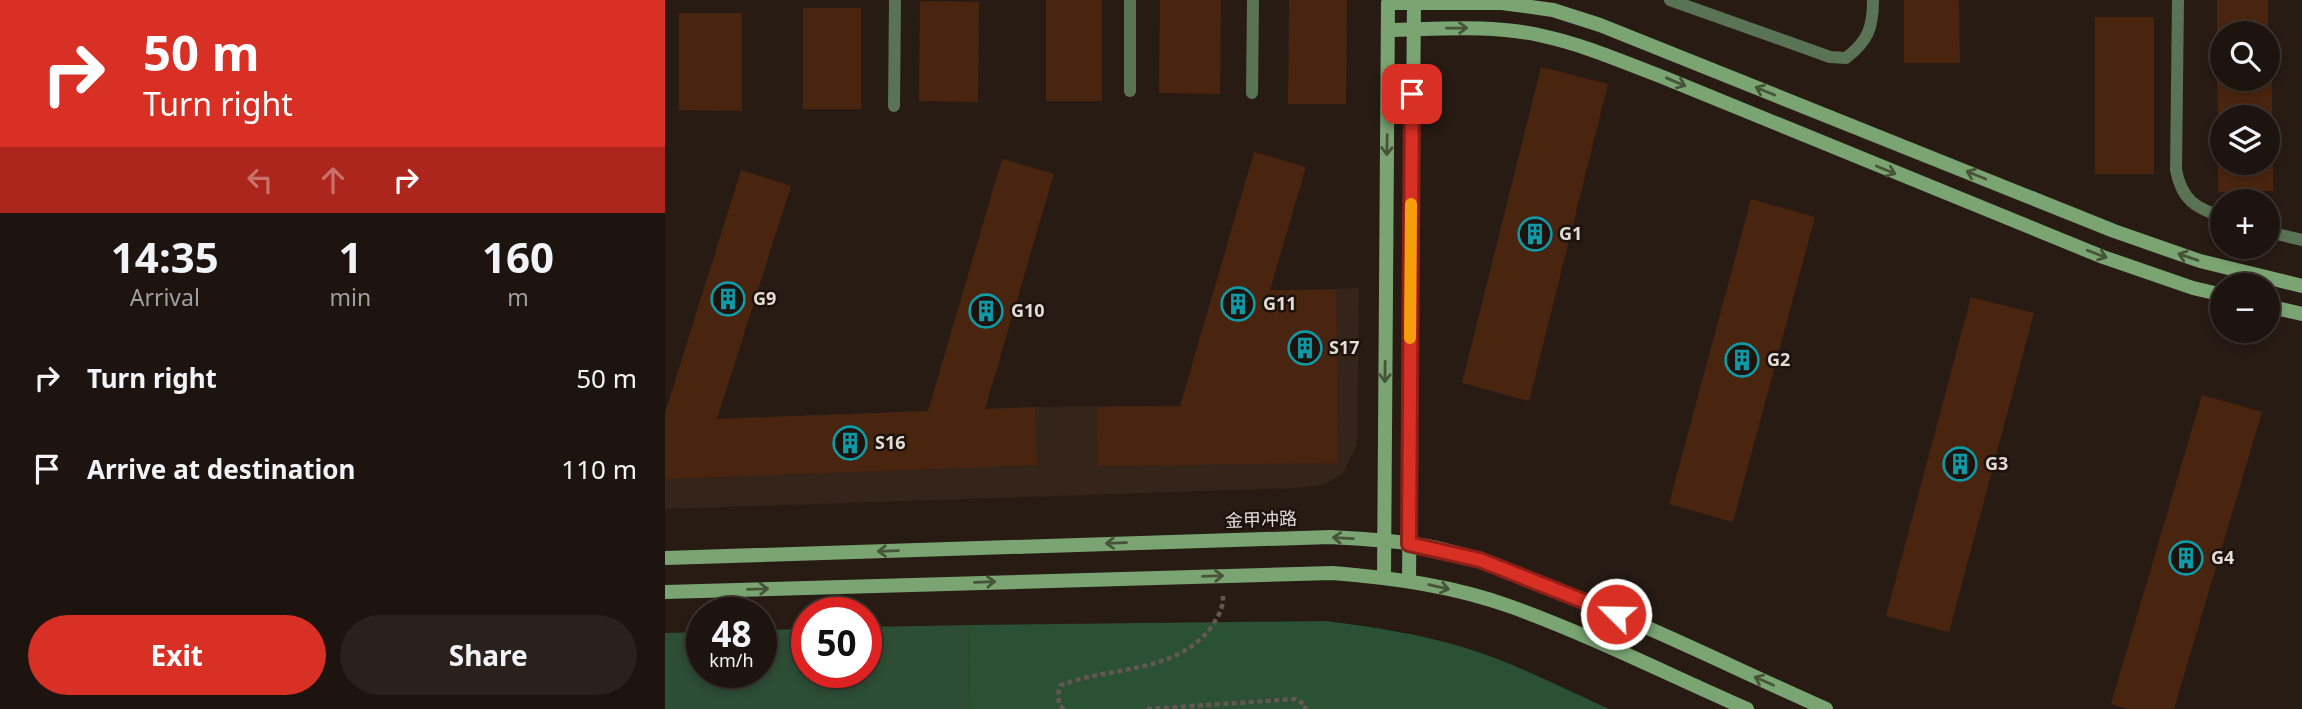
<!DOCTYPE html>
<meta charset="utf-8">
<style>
:root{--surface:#1d140f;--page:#2a211d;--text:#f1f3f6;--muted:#a09e9e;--line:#3b332f;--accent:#d93025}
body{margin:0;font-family:"Noto Sans","Noto Sans SC",sans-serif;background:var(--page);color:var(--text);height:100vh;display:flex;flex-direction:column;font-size:26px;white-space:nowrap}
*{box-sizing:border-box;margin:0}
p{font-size:23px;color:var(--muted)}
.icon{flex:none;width:38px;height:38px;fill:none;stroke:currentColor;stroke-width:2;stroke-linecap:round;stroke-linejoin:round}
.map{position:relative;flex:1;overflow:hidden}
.details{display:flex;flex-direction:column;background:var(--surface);width:665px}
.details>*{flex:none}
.hud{background:#d93025;color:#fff;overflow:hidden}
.buttons{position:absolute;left:1545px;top:21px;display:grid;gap:14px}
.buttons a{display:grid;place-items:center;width:70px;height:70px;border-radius:50%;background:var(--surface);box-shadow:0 4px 10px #0003,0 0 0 2px var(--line);font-size:35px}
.speed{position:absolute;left:21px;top:597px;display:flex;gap:14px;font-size:35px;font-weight:700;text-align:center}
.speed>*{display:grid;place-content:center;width:91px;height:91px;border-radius:50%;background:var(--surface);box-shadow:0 4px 10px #0003,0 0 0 2px var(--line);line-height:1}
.speed small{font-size:18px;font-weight:400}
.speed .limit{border:10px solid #d22;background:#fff;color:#111}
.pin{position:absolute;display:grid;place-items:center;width:60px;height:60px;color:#fff;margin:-30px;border-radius:14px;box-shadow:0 4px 10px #0006}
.me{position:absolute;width:77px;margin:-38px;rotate:293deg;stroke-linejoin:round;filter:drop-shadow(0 0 5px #0008)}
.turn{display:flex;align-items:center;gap:24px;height:147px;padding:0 28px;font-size:32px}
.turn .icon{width:91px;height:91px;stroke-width:2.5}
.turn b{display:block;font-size:49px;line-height:60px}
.lanes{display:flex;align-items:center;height:66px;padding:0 28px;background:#0003;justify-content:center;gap:35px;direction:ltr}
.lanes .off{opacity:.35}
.eta{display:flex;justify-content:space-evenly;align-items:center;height:119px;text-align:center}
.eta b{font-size:42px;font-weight:700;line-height:49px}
.button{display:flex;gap:14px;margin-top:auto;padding:14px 28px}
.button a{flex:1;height:80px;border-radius:42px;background:var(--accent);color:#fff;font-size:28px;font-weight:700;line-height:80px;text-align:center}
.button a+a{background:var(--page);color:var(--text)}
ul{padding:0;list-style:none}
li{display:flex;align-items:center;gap:21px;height:91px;padding:0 28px}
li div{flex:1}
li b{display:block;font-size:26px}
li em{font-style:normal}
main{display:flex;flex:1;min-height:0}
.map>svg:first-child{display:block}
.built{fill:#35241a}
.green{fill:#2d4d35}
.forest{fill:#2b5135}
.building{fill:#49250f}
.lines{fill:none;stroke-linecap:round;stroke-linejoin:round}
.path{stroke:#625751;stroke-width:4.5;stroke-dasharray:5 3.5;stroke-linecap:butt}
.lane{stroke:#597354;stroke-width:12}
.secondary{stroke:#7aa472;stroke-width:14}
.oneway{stroke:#47543a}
.route-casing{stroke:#8d1f18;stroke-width:18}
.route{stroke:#d93025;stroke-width:12}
.slow{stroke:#f59e0b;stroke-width:12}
.labels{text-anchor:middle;stroke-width:5;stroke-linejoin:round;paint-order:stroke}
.poi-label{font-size:18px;font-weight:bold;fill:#e3dbd6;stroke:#1d120c;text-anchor:start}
.street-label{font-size:18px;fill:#e3dbd6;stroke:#1d120c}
</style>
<main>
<section class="details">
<div class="hud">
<div class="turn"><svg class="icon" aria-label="right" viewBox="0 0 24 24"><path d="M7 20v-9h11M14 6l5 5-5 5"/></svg><div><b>50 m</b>Turn right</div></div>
<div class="lanes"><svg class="icon off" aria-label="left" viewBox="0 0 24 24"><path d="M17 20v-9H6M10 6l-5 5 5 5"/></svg><svg class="icon off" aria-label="ahead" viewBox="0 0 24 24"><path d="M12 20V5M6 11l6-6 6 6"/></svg><svg class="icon" aria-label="right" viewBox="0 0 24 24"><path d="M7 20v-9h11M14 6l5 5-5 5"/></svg></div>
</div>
<div class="eta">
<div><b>14:35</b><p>Arrival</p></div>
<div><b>1</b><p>min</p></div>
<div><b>160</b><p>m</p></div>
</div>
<ul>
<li><svg class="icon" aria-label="right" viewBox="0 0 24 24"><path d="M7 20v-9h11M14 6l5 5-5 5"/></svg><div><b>Turn right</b></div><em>50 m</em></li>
<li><svg class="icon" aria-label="arrive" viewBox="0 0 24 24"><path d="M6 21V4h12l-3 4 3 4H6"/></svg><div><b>Arrive at destination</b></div><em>110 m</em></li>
</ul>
<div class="button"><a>Exit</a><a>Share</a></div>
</section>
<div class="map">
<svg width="1637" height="709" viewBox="0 0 1637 709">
<rect width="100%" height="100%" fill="#271b14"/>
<!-- built -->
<polygon class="built" points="694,288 692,444 679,472 659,485 629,488 0,509 0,421 370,407 590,405 627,290"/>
<!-- green -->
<polygon class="green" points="305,625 304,709 0,709 0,633 37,632 37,672 96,672 96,630 142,629 142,672 201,672 201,627"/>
<!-- forest -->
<path class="forest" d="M661 621C706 627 750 633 794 646 846 661 895 687 944 709H304L305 625Z"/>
<!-- building -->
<g class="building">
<rect x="381" y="0" width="56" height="101"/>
<polygon points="495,0 556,0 555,94 494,93"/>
<polygon points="624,0 682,0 681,104 623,104"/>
<polygon points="1239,0 1294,0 1295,63 1239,63"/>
<rect x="1552" y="0" width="51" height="33"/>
<polygon points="255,1 314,2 313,102 254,101"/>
<rect x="138" y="8" width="58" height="101"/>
<polygon points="14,13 77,13 77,111 14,110"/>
<rect x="1430" y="17" width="59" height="157"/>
<polygon points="876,67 943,84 864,401 797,383"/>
<polygon points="1552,79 1607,79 1607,117 1553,117"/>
<polygon points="589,152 641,167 605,290 671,290 673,463 433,466 432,407 515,406"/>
<polygon points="337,159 389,174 320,409 370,407 372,465 0,479 0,413 76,170 126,186 52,419 263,411"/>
<polygon points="1553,163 1608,163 1608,191 1553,192"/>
<polygon points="1086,199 1150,217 1068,522 1004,504"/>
<polygon points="1306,297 1369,313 1284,632 1221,616"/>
<polygon points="1537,395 1597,412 1509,709 1462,709 1446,704"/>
</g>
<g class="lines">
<!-- path -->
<g class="path">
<path d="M399 709 394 705 393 694 396 685C445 666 513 674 547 626 554 615 558 609 558 596"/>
<polyline points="482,709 630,699 641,705 640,709"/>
</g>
<!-- lane -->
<g class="lane">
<path d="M1005 0 1165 57 1181 58C1203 41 1208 28 1208 0"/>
<path d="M1513 0 1511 170C1517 200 1530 208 1558 217"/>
<polyline points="465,91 465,0"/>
<polyline points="587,93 588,0"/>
<polyline points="229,106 230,0"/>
<polyline points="1603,232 1637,240"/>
</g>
<!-- secondary -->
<g class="secondary">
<path d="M723 30C775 29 828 24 878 36 920 45 960 63 1000 78L1438 257 1528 288 1558 295"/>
<polyline points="1603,306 1637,314"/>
<path d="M0 558 666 537C698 539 730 540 762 546 809 555 854 574 898 592 987 627 1073 670 1161 709"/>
<polyline points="719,577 723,3 837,3 888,10 935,25 1449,231 1535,261 1637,286"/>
<polyline points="744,581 749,3"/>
<path d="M0 592 668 573C729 578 789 586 847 607 927 636 1004 675 1082 709"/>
</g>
</g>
<!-- one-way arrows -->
<defs><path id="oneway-shaft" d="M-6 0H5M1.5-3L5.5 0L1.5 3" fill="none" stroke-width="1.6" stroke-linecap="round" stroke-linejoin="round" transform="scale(1.75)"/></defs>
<g class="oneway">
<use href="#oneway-shaft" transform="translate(792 28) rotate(-1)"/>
<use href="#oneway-shaft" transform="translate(1011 82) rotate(23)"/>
<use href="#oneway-shaft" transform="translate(1100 91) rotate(-158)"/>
<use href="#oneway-shaft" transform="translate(722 145) rotate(91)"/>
<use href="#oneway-shaft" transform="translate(1221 170) rotate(22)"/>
<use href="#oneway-shaft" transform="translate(1311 175) rotate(-158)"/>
<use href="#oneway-shaft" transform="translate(1432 254) rotate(21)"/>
<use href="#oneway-shaft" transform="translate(1523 257) rotate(-161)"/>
<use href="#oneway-shaft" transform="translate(720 372) rotate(91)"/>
<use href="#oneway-shaft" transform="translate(678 538) rotate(-177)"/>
<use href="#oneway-shaft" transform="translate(451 543) rotate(178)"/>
<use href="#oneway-shaft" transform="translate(223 551) rotate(178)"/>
<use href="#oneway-shaft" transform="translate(548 576) rotate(-2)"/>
<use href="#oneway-shaft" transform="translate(320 582) rotate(-2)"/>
<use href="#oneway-shaft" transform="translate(774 587) rotate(13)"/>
<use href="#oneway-shaft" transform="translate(93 589) rotate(-2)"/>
<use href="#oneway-shaft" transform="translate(1099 681) rotate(-156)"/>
</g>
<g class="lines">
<defs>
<polyline id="route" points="747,94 744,544 815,560 951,614"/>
</defs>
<!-- route casing -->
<use href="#route" class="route-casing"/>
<!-- route -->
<use href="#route" class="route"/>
<!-- slow -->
<polyline class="slow" points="745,338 746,204"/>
</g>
<!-- icons -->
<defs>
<symbol id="building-ring" viewBox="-11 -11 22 22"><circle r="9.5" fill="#1d120c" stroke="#0f9aa8" stroke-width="1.5"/><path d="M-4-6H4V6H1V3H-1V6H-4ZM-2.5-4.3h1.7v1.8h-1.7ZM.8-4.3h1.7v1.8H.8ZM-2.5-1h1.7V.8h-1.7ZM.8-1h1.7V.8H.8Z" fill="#0f9aa8"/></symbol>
</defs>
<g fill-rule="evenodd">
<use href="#building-ring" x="851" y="215" width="38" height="38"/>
<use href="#building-ring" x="44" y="280" width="38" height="38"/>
<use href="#building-ring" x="554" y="285" width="38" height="38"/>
<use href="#building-ring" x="302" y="292" width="38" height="38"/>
<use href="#building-ring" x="621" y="329" width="38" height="38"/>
<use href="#building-ring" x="1058" y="341" width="38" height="38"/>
<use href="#building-ring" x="166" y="424" width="38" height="38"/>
<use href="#building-ring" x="1276" y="445" width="38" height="38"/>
<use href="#building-ring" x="1502" y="539" width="38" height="38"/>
</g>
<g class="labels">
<!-- poi labels -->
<g class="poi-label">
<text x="894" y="240">G1</text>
<text x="88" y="305">G9</text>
<text x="598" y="310">G11</text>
<text x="346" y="317">G10</text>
<text x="664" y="354">S17</text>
<text x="1102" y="366">G2</text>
<text x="210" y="449">S16</text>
<text x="1320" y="470">G3</text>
<text x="1546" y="564">G4</text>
</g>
<!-- street labels -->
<g class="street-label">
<text transform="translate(596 520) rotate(-2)" y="6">金甲冲路</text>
</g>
</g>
</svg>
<div class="buttons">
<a><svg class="icon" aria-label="search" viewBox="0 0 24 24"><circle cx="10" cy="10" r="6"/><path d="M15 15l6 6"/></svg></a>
<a><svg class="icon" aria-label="layers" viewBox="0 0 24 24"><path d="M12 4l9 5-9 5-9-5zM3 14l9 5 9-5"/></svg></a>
<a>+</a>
<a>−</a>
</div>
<div class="speed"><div>48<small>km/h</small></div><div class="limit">50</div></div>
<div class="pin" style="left:747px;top:94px;background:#d93025"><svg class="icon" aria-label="arrive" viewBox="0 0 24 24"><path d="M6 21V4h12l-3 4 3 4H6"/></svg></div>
<svg class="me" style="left:951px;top:614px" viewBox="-20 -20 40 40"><circle r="17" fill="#d93025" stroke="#fff" stroke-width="3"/><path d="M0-11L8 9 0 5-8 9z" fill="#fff"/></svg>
</div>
</main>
